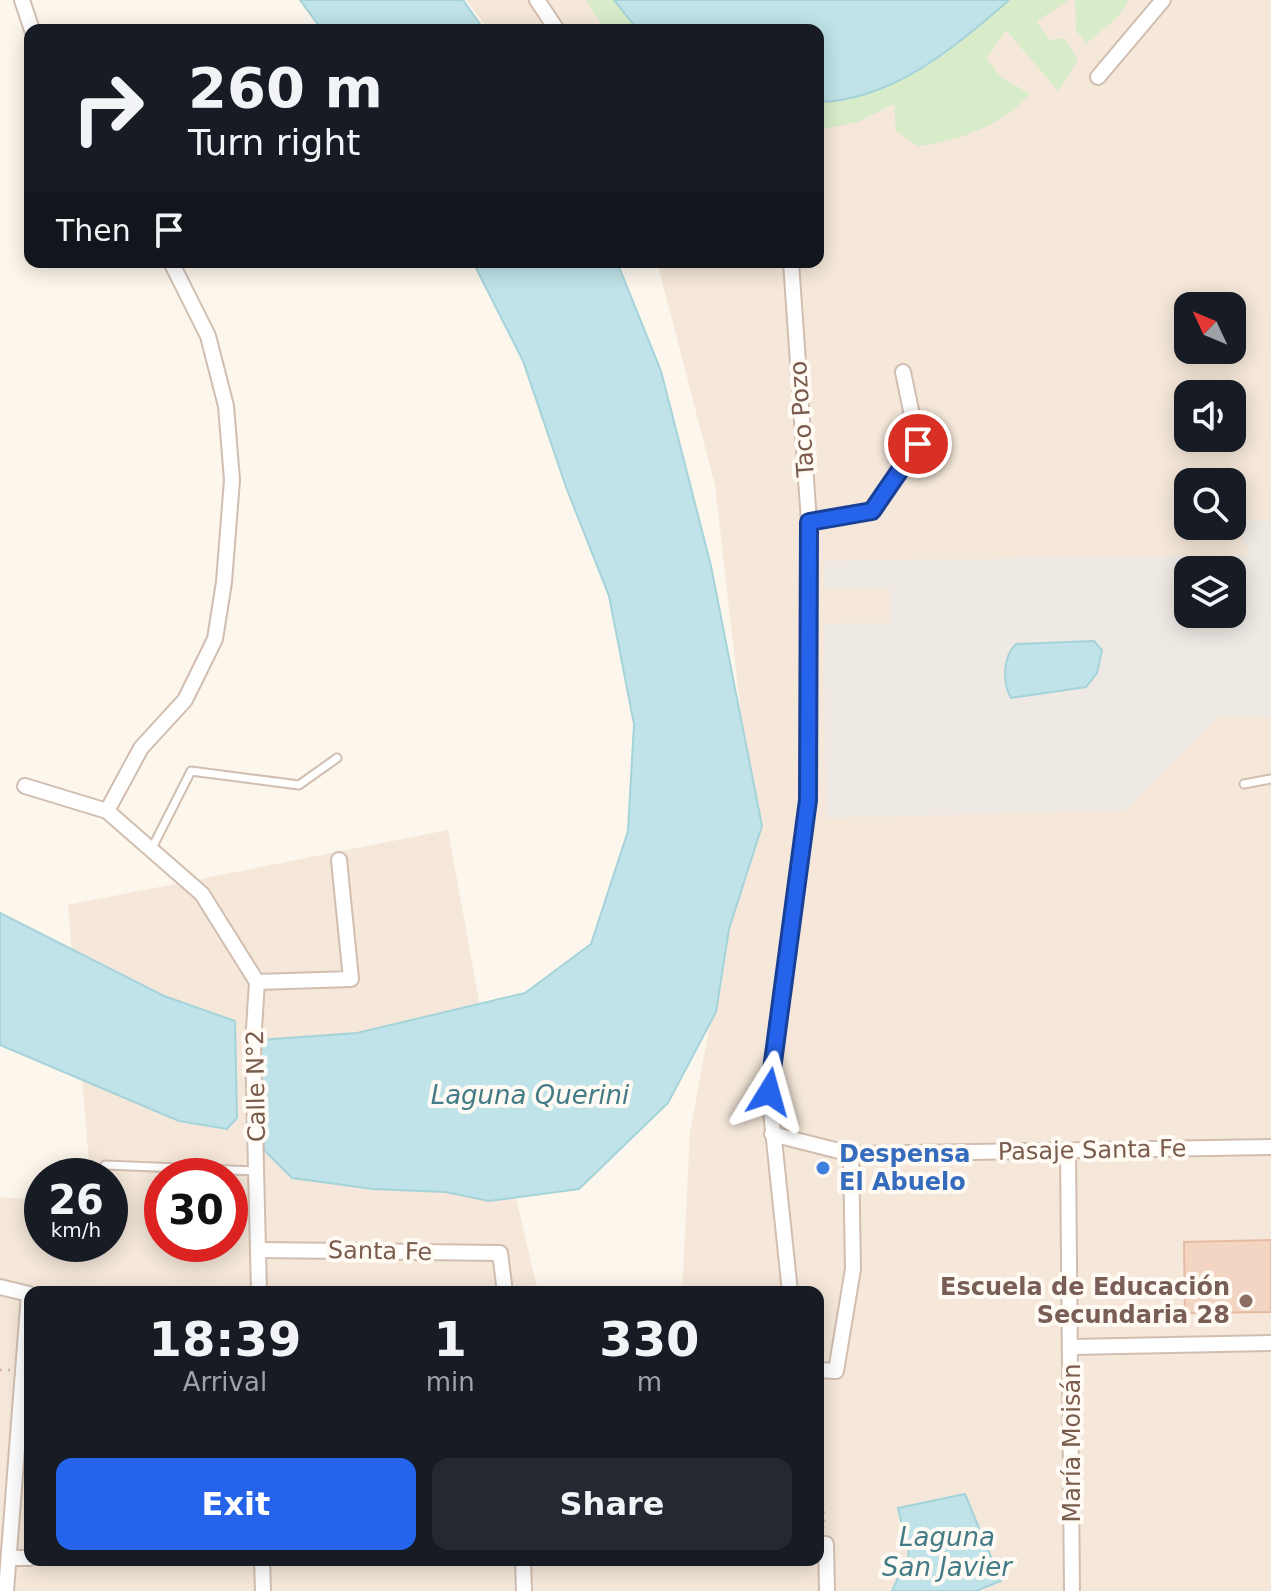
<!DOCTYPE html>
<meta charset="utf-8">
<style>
:root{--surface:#171b24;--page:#242831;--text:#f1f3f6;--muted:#9ea1a6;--accent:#2563eb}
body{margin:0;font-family:"DejaVu Sans",sans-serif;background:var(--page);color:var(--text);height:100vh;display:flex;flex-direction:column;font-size:30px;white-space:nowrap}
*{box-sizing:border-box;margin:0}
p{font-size:26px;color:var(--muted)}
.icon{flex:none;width:44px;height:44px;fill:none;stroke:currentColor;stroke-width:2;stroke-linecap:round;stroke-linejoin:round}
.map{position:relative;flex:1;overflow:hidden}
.details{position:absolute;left:24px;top:1286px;width:800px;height:280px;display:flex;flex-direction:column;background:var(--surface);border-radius:16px;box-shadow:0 4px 20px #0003}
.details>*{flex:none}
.hud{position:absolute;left:24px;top:24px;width:800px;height:244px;border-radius:16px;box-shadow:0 4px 20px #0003;background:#171b24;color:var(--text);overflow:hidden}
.needle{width:52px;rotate:314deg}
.fabs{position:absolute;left:1174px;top:292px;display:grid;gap:16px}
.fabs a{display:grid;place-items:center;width:72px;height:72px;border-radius:16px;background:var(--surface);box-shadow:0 4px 20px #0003;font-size:40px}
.speed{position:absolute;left:24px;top:1158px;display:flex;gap:16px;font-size:40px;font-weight:700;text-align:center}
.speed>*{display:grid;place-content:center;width:104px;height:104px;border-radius:50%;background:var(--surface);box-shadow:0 4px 20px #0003;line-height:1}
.speed small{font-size:20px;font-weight:400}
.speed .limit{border:12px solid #d22;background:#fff;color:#111}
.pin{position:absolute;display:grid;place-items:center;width:68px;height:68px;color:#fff;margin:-34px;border:4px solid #fff;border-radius:50%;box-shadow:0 2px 8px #0007}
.me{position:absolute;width:88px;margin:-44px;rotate:8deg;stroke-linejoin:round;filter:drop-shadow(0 0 6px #0008)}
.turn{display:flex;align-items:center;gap:28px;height:168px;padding:0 32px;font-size:36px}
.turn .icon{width:104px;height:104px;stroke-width:2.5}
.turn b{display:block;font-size:56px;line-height:68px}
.then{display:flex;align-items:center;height:76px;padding:0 32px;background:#0003;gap:16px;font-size:30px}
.eta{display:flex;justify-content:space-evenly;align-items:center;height:136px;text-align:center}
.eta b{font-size:48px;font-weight:700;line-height:56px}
.action{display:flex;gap:16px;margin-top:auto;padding:16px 32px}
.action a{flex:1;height:92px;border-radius:16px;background:var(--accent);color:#fff;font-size:32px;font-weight:700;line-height:92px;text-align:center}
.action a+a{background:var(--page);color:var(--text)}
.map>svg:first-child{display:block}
.residential{fill:#f5e8da;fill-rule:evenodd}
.industrial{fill:#efe9e4;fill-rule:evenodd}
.green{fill:#d8ecc9}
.water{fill:#bfe3e8;stroke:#a5d3da;stroke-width:2}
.building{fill:#f3d5c3;stroke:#e6bba3;stroke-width:2}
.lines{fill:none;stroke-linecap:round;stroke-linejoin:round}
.service-casing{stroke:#d1beb0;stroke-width:11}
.minor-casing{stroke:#d1beb0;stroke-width:18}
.path{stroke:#d9b8a5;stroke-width:3;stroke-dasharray:2 6;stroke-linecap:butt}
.service{stroke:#fff;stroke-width:7}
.minor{stroke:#fff;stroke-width:14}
.route-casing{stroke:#184099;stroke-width:20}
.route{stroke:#2563eb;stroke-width:14}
.shop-dot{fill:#3f7fe0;stroke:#fffaf3;stroke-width:3}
.education-dot{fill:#8d6e63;stroke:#fffaf3;stroke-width:3}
.labels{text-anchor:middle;stroke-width:8;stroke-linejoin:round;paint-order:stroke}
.street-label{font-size:24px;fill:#7a5c4d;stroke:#fffaf3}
.shop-label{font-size:24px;font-weight:bold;fill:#366cbe;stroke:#fffaf3;text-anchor:start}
.education-label{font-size:24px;font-weight:bold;fill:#785e54;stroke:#fffaf3;text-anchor:end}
.water-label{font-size:26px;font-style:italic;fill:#437c86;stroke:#fffaf3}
</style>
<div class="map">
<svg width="1271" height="1591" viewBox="0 0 1271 1591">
<rect width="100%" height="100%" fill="#fdf6ec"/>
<!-- residential -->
<path class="residential" d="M466 0H1271V1591H0V1197L42 1200V1244H110V1176H90L68 905 448 830 510 1172 538 1292H30V1560H818V1292H682L690 1132 751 802 715 485 657 262H818V30H489ZM1188 306H1232V350H1188ZM1188 394H1232V438H1188ZM1188 482H1232V526H1188ZM1188 570H1232V614H1188ZM162 1176H230V1244H162Z"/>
<!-- industrial -->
<path class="industrial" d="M1234 520H1271V717H1217L1126 810 826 818 824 624 890 623V588H824V561L1250 555ZM1188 570H1232V614H1188Z"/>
<!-- green -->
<g class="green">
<polygon points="586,0 614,0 638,30 605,30"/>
<path d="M1009 0H1069L1037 21 1049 40 1065 38 1078 60 1058 91 1006 30 987 59 1001 77 1030 94C1003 125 959 141 918 146L896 131 894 104 858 122 818 130V102L973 32Z"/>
<path d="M1075 0H1128C1121 20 1101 29 1086 44L1076 30Z"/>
</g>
<!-- water -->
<g class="water">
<polygon points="300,0 463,0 484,30 322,30"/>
<path d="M614 0H1009C957 46 892 101 818 102V30H638Z"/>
<polygon points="473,262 617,262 661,371 711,566 762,826 729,929 716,1012 668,1103 579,1189 489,1201 446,1192 373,1189 292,1178 264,1150 260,1040 357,1033 525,993 591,944 628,831 634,724 609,596 566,487 523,361"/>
<path d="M1094 641 1102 650 1097 673 1086 687 1011 698C1002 682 1003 656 1016 644Z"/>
<polygon points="0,913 164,996 235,1021 237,1118 227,1129 179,1121 0,1045"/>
<polygon points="965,1494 1001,1581 976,1591 892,1591 909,1554 898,1508"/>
</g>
<!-- building -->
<polygon class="building" points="1271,1240 1271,1312 1185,1313 1184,1242"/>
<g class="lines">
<defs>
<g id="service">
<polyline points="1244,784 1271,779"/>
<polyline points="151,850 191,771 299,785 337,758"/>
<polyline points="105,1165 256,1171"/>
</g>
<g id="minor">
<polyline points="22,0 32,30"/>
<polyline points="537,0 557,30"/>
<polyline points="1098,77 1163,0"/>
<polyline points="171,262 208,336 226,406 232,480 224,582 215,639 185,700 141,748 107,811 202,894 257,982 253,1044 259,1292"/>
<polyline points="809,522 872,511 918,444 903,372"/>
<polyline points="25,786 107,811"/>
<polyline points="257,982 351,979 339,860"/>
<polyline points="772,1134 851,1154 1271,1147"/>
<polyline points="1068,1151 1072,1591"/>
<polyline points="260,1250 500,1253 505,1292"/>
<polyline points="0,1287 29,1294 6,1591"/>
<polyline points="790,1292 769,1092 808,800 809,522 791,262"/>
<polyline points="1072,1347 1271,1343"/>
<polyline points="818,1370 836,1371 853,1269 851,1154"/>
<polyline points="818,1544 826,1544 827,1591"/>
<polyline points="9,1558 30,1558"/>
<polyline points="262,1560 263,1591"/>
<polyline points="523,1560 524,1591"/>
</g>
</defs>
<!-- service casing -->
<use href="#service" class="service-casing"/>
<!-- minor casing -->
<use href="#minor" class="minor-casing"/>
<!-- path -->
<g class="path">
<polyline points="0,1370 10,1370"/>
<polyline points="818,1448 825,1528"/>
</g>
<!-- service -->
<use href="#service" class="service"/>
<!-- minor -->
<use href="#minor" class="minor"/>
</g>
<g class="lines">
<defs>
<polyline id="route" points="769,1092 808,800 809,522 872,511 918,444"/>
</defs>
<!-- route casing -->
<use href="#route" class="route-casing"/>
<!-- route -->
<use href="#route" class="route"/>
</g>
<!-- markers -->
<circle class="shop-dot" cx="823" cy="1168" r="8"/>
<circle class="education-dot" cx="1246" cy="1301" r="8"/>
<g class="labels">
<!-- street labels -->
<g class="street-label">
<text transform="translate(802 419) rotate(-94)" y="8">Taco Pozo</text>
<text transform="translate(256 1086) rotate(-91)" y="8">Calle N°2</text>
<text transform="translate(1092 1150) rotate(-1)" y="8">Pasaje Santa Fe</text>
<text transform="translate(380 1251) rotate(1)" y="8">Santa Fe</text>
<text transform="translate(1072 1443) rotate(-90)" y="8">María Moisán</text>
</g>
<!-- shop labels -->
<g class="shop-label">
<text x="839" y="1162">Despensa<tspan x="839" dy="28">El Abuelo</tspan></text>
</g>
<!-- education labels -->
<g class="education-label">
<text x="1230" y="1295">Escuela de Educación<tspan x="1230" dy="28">Secundaria 28</tspan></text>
</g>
<!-- water labels -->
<g class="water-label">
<text x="530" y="1104">Laguna Querini</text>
<text x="947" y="1546">Laguna<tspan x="947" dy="30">San Javier</tspan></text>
</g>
</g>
</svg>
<div class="fabs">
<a><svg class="needle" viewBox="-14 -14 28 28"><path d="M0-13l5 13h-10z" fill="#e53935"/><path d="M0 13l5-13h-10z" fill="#9ea1a6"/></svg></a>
<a><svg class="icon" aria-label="sound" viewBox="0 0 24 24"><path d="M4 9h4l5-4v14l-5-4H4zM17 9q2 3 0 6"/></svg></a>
<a><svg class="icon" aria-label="search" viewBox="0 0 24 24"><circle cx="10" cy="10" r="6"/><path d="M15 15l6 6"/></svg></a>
<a><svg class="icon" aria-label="layers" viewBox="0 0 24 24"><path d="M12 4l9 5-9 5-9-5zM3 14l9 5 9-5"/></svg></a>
</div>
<div class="speed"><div>26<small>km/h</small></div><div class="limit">30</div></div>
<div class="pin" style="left:918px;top:444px;background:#d93025"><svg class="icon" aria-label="arrive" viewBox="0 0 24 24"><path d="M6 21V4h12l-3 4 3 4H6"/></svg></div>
<svg class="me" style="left:769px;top:1092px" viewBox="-20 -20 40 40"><path d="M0-17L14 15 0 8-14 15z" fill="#2563eb" stroke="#fff" stroke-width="4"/></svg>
<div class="hud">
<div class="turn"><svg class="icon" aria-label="right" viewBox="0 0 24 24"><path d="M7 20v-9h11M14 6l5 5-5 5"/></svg><div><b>260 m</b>Turn right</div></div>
<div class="then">Then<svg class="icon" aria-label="arrive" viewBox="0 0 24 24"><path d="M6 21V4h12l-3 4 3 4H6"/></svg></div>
</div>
<section class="details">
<div class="eta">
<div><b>18:39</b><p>Arrival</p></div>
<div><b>1</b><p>min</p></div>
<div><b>330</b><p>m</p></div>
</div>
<div class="action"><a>Exit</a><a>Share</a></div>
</section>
</div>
